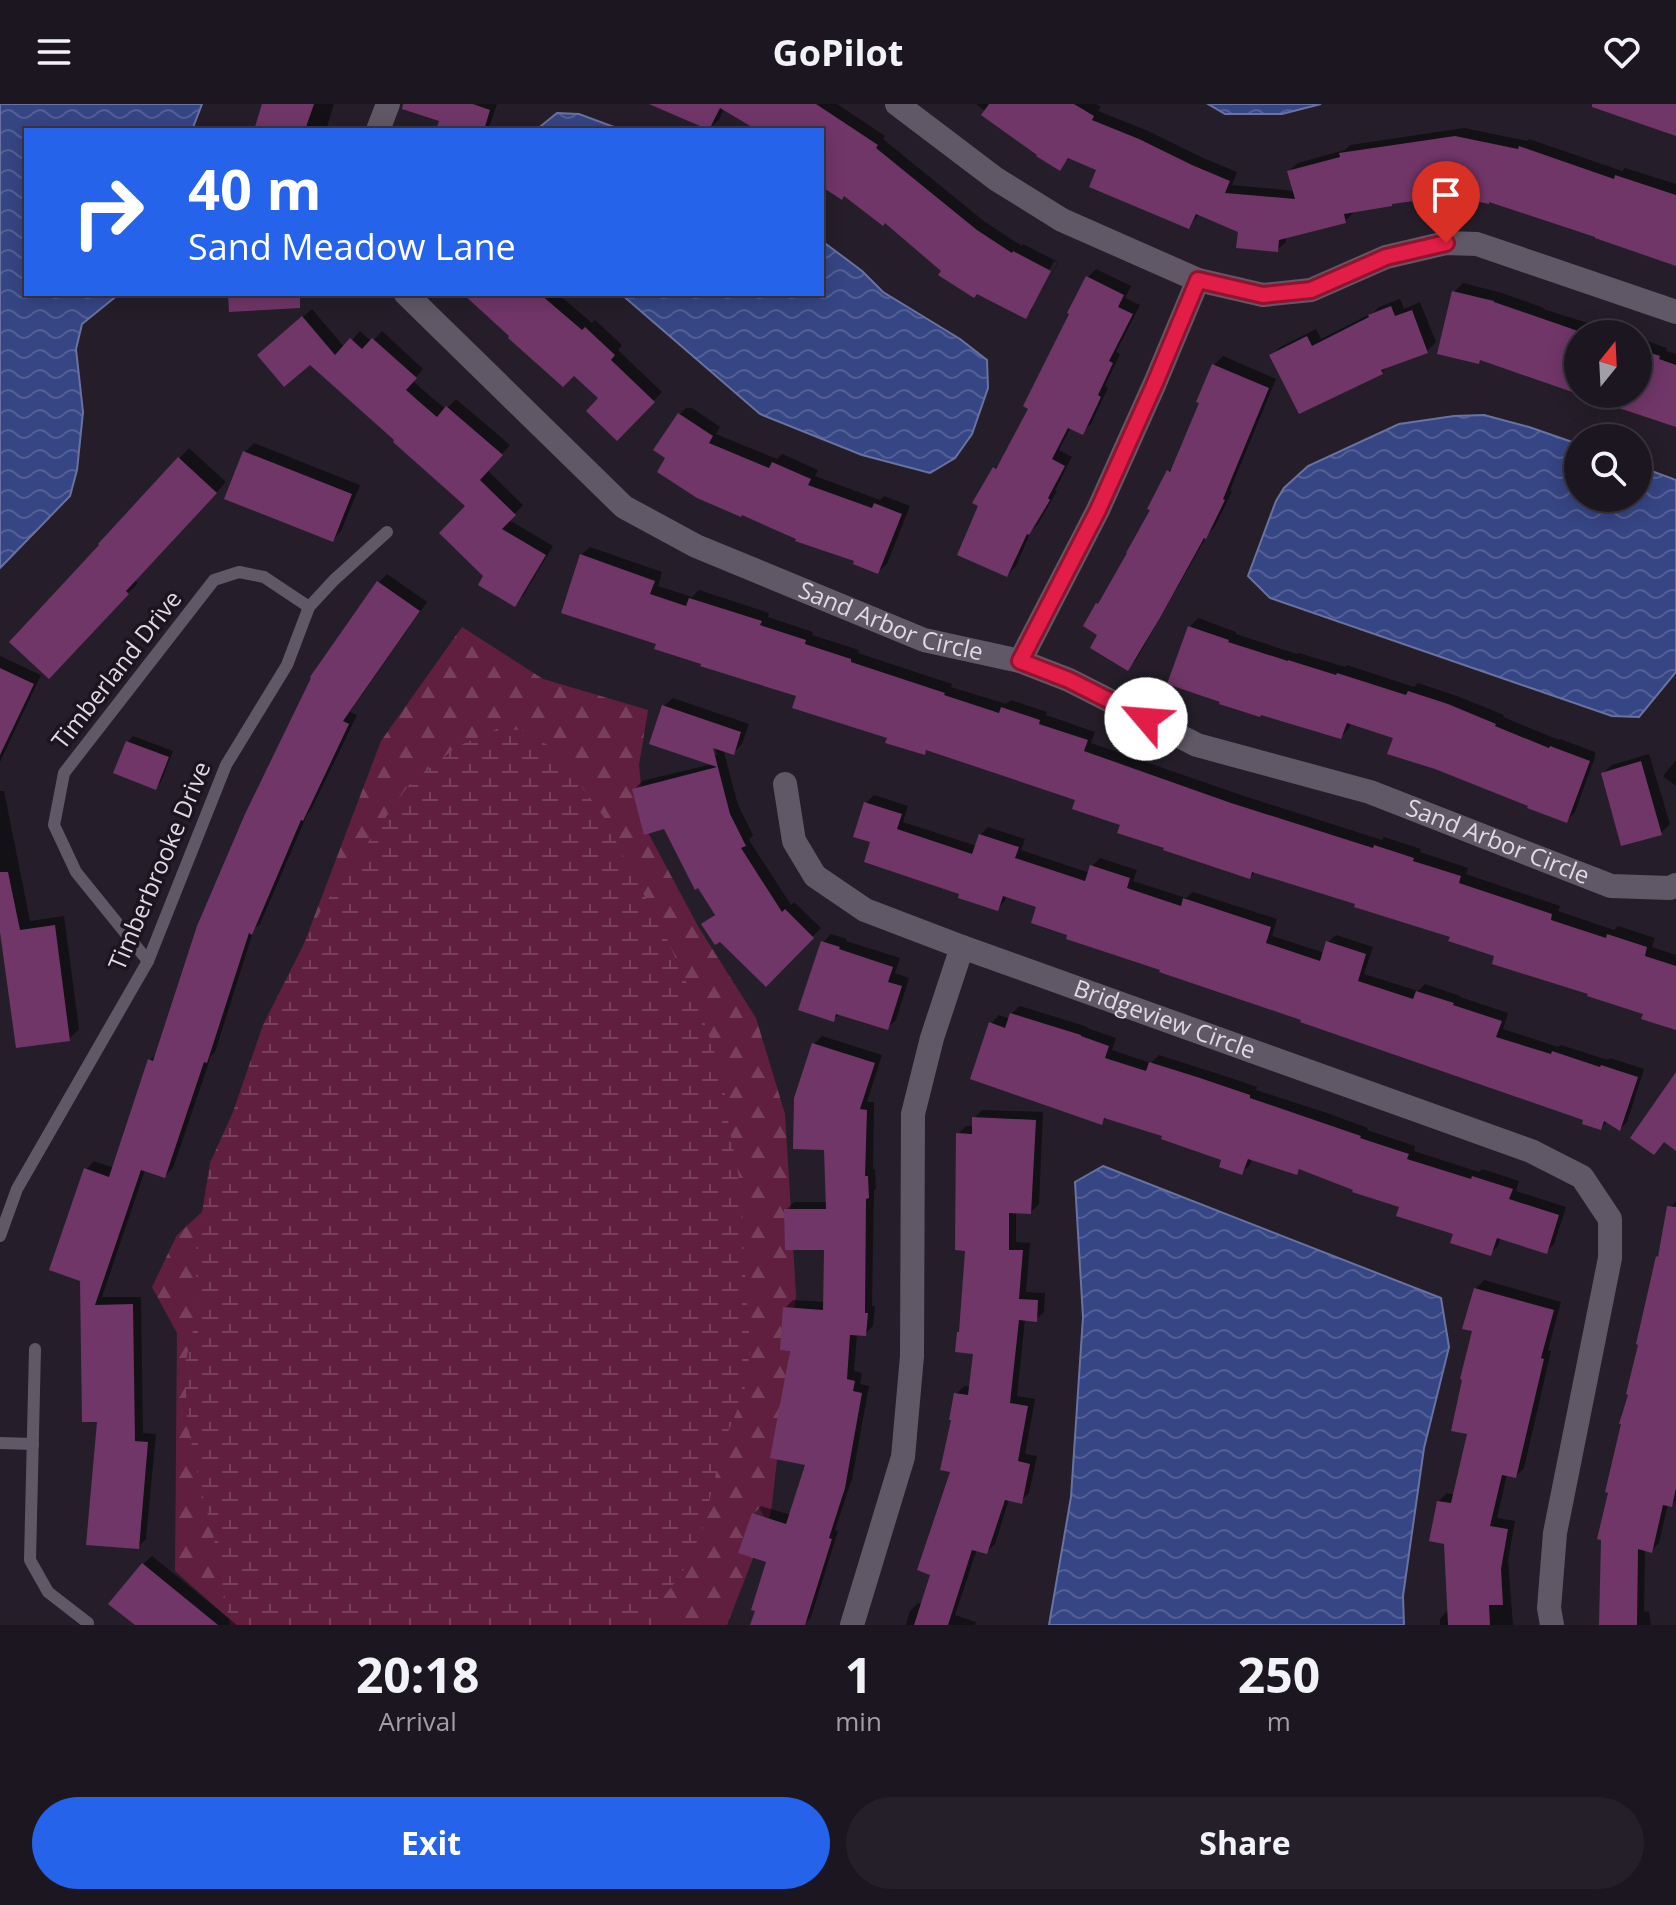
<!DOCTYPE html>
<style>
:root{--surface:#1c1620;--page:#251f29;--text:#f1f3f6;--muted:#a09fa5;--line:#3a353e;--accent:#2563eb}
body{margin:0;font-family:"Open Sans",sans-serif;background:var(--page);color:var(--text);height:100vh;display:flex;flex-direction:column;font-size:30px;white-space:nowrap}
*{box-sizing:border-box;margin:0}
p{font-size:26px;color:var(--muted)}
.icon{flex:none;width:44px;height:44px;fill:none;stroke:currentColor;stroke-width:2;stroke-linecap:round;stroke-linejoin:round}
.map{position:relative;height:1521px;overflow:hidden}
.sheet{display:flex;flex-direction:column;background:var(--surface);flex:1}
.sheet>*{flex:none}
.hud{position:absolute;left:24px;top:24px;width:800px;height:168px;border-radius:0px;box-shadow:0 4px 20px #0003,0 0 0 2px var(--line);background:#2563eb;color:#fff;overflow:hidden}
.needle{width:52px;rotate:18deg}
.buttons{position:absolute;left:1564px;top:216px;display:grid;gap:16px}
.buttons a{display:grid;place-items:center;width:88px;height:88px;border-radius:50%;background:var(--surface);box-shadow:0 4px 20px #0003,0 0 0 2px var(--line);font-size:40px}
.pin{position:absolute;display:grid;place-items:center;width:68px;height:68px;color:#fff;margin:-82px -34px;border-radius:50% 50% 50% 0;rotate:-45deg;box-shadow:0 0 8px #0007}
.pin .icon{rotate:45deg}
.me{position:absolute;width:88px;margin:-44px;rotate:297deg;stroke-linejoin:round;filter:drop-shadow(0 0 6px #0008)}
.turn{display:flex;align-items:center;gap:28px;height:168px;padding:0 32px;font-size:36px}
.turn .icon{width:104px;height:104px;stroke-width:2.5}
.turn b{display:block;font-size:56px;line-height:68px}
.eta{display:flex;justify-content:space-evenly;align-items:center;height:136px;text-align:center}
.eta b{font-size:48px;font-weight:700;line-height:56px}
.primary-button{display:flex;gap:16px;margin-top:auto;padding:16px 32px}
.primary-button a{flex:1;height:92px;border-radius:48px;background:var(--accent);color:#fff;font-size:32px;font-weight:700;line-height:92px;text-align:center}
.primary-button a+a{background:var(--page);color:var(--text)}
header{display:flex;justify-content:space-between;align-items:center;height:104px;padding:0 32px;background:var(--surface);font-size:36px;font-weight:700}
.map>svg:first-child{display:block}
.forest{fill:url(#forest-firs)}
.wetland{fill:url(#wetland-marsh)}
.water{fill:url(#water-waves);stroke:#6972a0;stroke-width:2}
.shadow{fill:#0007;fill-rule:evenodd}
.building{fill:#703668}
.lines{fill:none;stroke-linecap:round;stroke-linejoin:round}
.service{stroke:#605866;stroke-width:12}
.minor{stroke:#605866;stroke-width:24}
.route-casing{stroke:#92132f;stroke-width:20}
.route{stroke:#e11d48;stroke-width:14}
.labels{text-anchor:middle;stroke-width:7;stroke-linejoin:round;paint-order:stroke}
.street-label{font-size:24px;fill:#dfdae3;stroke:#1c1420}
</style>
<header><svg class="icon" aria-label="menu" viewBox="0 0 24 24"><path d="M4 6h16M4 12h16M4 18h16"/></svg>GoPilot<svg class="icon" aria-label="heart" viewBox="0 0 24 24"><path d="M12 20l-8-8c-3-5 5-10 8-4 3-6 11-1 8 4z"/></svg></header>
<div class="map">
<svg width="1676" height="1521" viewBox="0 0 1676 1521">
<defs>
<pattern id="forest-firs" width="22" height="20" patternUnits="userSpaceOnUse" patternTransform="scale(2)"><rect width="22" height="20" fill="#611f40"/><path d="M5 1l3.5 6h-7zM16 11l3.5 6h-7z" fill="#773f5b"/></pattern>
<pattern id="wetland-marsh" width="20" height="14" patternUnits="userSpaceOnUse" patternTransform="scale(2)"><rect width="20" height="14" fill="#611f40"/><path d="M1 5h8M5 5V1M11 12h8M15 12V8" fill="none" stroke="#773f5b"/></pattern>
<pattern id="water-waves" width="16" height="10" patternUnits="userSpaceOnUse" patternTransform="scale(2)"><rect width="16" height="10" fill="#364584"/><path d="M0 5q4-4 8 0t8 0" fill="none" stroke="#535f95"/></pattern>
</defs>
<rect width="100%" height="100%" fill="#251e2a"/>
<!-- forest -->
<polygon class="forest" points="462,523 543,575 648,606 639,661 645,723 699,824 756,914 785,1010 796,1191 771,1408 727,1521 236,1521 175,1467 177,1229 152,1183 177,1131 202,1108 381,637"/>
<!-- wetland -->
<polygon class="wetland" points="497,625 522,626 554,645 606,716 628,763 659,817 705,920 723,974 728,1017 739,1073 750,1245 744,1290 723,1340 702,1427 682,1469 663,1494 652,1521 230,1521 213,1430 200,1382 187,1317 185,1260 198,1205 195,1152 210,1059 233,1008 263,921 322,804 407,683 456,643"/>
<!-- water -->
<g class="water">
<polygon points="0,0 202,0 192,26 26,26 26,190 119,190 82,220 76,245 83,308 77,366 70,392 0,464"/>
<polygon points="1208,0 1321,0 1282,10 1225,10"/>
<polygon points="557,9 579,10 622,26 536,26"/>
<polygon points="822,137 862,167 883,188 960,235 987,256 988,284 972,330 955,354 930,369 862,351 760,310 621,190 822,190"/>
<polygon points="1484,311 1529,323 1578,340 1578,394 1638,394 1638,362 1676,376 1676,568 1639,613 1612,612 1270,494 1248,472 1276,397 1284,384 1308,362 1399,320 1454,312"/>
<polygon points="1103,1062 1441,1194 1449,1243 1424,1344 1403,1492 1404,1521 1049,1521 1071,1393 1083,1213 1075,1078"/>
</g>
<!-- shadow -->
<g class="shadow">
<polygon points="264,0 334,0 326,26 256,26"/>
<polygon points="432,0 497,0 488,26 438,26 442,15"/>
<polygon points="677,0 837,0 885,32 883,35 985,118 1022,142 1023,140 1058,158 1034,204 1058,159 1054,157 1029,205 1033,205 1026,212 944,166 885,117 845,89 822,80 822,26 761,26 724,4 719,16 710,24 673,8"/>
<polygon points="976,0 1096,0 1101,3 1098,7 1148,27 1201,53 1237,68 1232,81 1295,87 1289,67 1298,59 1345,46 1350,41 1464,24 1527,37 1529,35 1622,67 1625,64 1676,80 1676,160 1490,96 1451,90 1393,98 1354,108 1345,117 1286,132 1286,138 1277,146 1240,127 1199,110 1189,123 1099,64 1070,53 1059,65"/>
<polygon points="1096,165 1131,182 1125,194 1140,201 1116,248 1120,250 1105,282 1108,284 1091,320 1082,328 1071,323 1059,346 1072,353 1055,386 1057,387 1038,420 1031,427 1016,462 1007,471 995,364 1003,356 1031,304 1088,173"/>
<polygon points="1463,179 1502,189 1544,204 1543,205 1591,220 1588,230 1578,230 1578,288 1481,255 1478,258 1454,188"/>
<polygon points="469,190 558,190 592,219 595,216 622,241 618,246 662,288 617,334 601,294 574,269 512,232"/>
<polygon points="1400,195 1404,205 1420,198 1436,238 1427,247 1388,262 1382,268 1271,252 1280,243 1316,225 1321,235 1374,208 1379,203"/>
<polygon points="312,205 345,244 360,227 372,238 382,227 423,265 413,277 431,293 446,305 456,295 510,341 487,366 523,401 509,416 553,442 523,492 514,500 486,471 468,402 310,258 268,243"/>
<polygon points="1638,234 1667,244 1666,247 1676,250 1676,321 1584,290 1638,290"/>
<polygon points="1223,252 1276,275 1230,386 1232,388 1214,424 1208,430 1136,556 1128,564 1152,405 1168,368 1176,360 1202,298 1199,297 1214,261"/>
<polygon points="686,304 692,304 720,323 716,330 777,355 782,350 818,366 815,372 880,396 884,392 910,402 887,460 878,468 668,354 677,313"/>
<polygon points="254,339 360,381 341,427 333,436 227,394 245,348"/>
<polygon points="189,344 226,378 135,476 138,479 49,572 101,440"/>
<polygon points="590,443 662,468 658,482 692,493 699,486 769,509 768,513 813,528 812,531 859,546 858,549 952,580 951,583 1006,600 1011,596 1047,608 1046,611 1095,628 1091,639 1241,691 1382,736 1384,733 1421,745 1420,748 1468,764 1466,770 1560,802 1558,807 1614,826 1618,822 1655,834 1652,843 1676,851 1676,924 1645,909 1590,889 1452,832 1357,798 1256,767 1250,773 1166,743 1078,695 928,645 924,649 798,591 658,539 581,451"/>
<polygon points="387,470 427,498 350,608 357,611 311,706 307,711 260,820 254,825 215,948 211,952 173,1064 165,1072 145,1066 102,1193 141,1193 143,1329 156,1330 146,1435 138,1443 99,1316 86,1066 94,1057 114,1064 150,956 158,948 379,478"/>
<polygon points="1198,514 1236,528 1236,530 1297,550 1299,549 1345,563 1347,561 1414,583 1418,579 1457,592 1504,611 1503,613 1559,636 1560,635 1595,648 1595,653 1575,708 1566,717 1530,701 1395,632 1351,618 1349,624 1341,633 1190,523"/>
<polygon points="0,552 41,571 0,658"/>
<path d="M673 594 749 620 742 640 733 649 723 645 738 701 753 731 749 736 791 801 794 798 821 824 766 880 704 820 716 809 665 723 634 686 642 677 712 660 664 602ZM712 634 717 651H713Z"/>
<polygon points="133,632 173,647 161,678 155,684 128,638"/>
<polygon points="1649,650 1670,720 1661,729 1603,669 1612,661"/>
<polygon points="1676,656 1676,682 1663,672"/>
<polygon points="0,687 4,687 30,817 64,812 79,925 69,935 0,813"/>
<polygon points="874,691 908,702 903,718 977,742 980,731 988,723 1025,735 1021,746 1090,769 1092,762 1100,754 1137,766 1133,777 1186,794 1193,788 1277,815 1272,832 1325,849 1328,838 1336,831 1373,843 1364,870 1418,887 1425,880 1460,892 1460,893 1508,909 1503,925 1558,943 1561,941 1608,956 1610,954 1644,965 1627,1018 1620,1025 1608,1017 1601,1024 1586,1015 1162,865 1070,830 1039,802 1007,791 1005,797 997,805 961,789 873,737 866,699"/>
<polygon points="831,830 847,835 846,837 900,854 895,869 909,874 896,916 887,924 840,909 833,916 823,838"/>
<polygon points="1020,902 1088,923 1087,924 1116,934 1112,946 1151,959 1159,951 1231,974 1257,983 1256,986 1324,1008 1368,1024 1367,1026 1415,1042 1414,1047 1479,1068 1482,1065 1519,1077 1516,1087 1566,1103 1554,1140 1546,1148 1501,1133 1498,1142 1490,1150 1455,1129 1402,1102 1301,1064 1297,1069 1252,1054 1250,1061 1241,1069 1224,1055 1164,1031 1107,1013 1101,1019 991,919 999,911 1010,915 1011,910"/>
<polygon points="822,932 882,951 867,998 874,998 873,1065 875,1065 876,1084 874,1087 872,1202 875,1202 873,1222 865,1230 857,1230 854,1267 862,1269 860,1280 869,1282 852,1375 835,1426 838,1427 811,1513 804,1521 752,1521 769,1457 753,1410 761,1402 791,1411 808,1359 792,1245 785,1204 793,1196 825,1198 826,1144 786,1106 794,1098 828,1098 826,1044 814,940"/>
<polygon points="982,1006 1043,1008 1039,1100 1031,1108 1016,1107 1016,1138 1030,1139 1026,1188 1045,1189 1044,1208 1036,1216 1025,1215 1017,1292 1035,1295 1025,1350 1037,1352 1029,1389 1021,1397 1009,1395 995,1440 987,1448 977,1445 955,1511 976,1518 975,1521 906,1521 910,1507 918,1499 923,1500 933,1469 952,1366 953,1315 956,1290 964,1282 971,1283 975,1248 961,1226 967,1145 958,1030 966,1022 974,1022 974,1014"/>
<polygon points="1676,1097 1676,1396 1671,1401 1668,1400 1659,1439 1651,1447 1645,1445 1644,1508 1649,1507 1651,1521 1601,1521 1630,1289 1668,1105"/>
<polygon points="1484,1176 1561,1198 1548,1246 1551,1247 1524,1364 1516,1372 1507,1370 1497,1414 1515,1417 1508,1456 1513,1521 1440,1521 1440,1515 1448,1506 1446,1438 1438,1398 1447,1389 1455,1391 1469,1329 1475,1185"/>
<polygon points="152,1452 237,1521 138,1521 143,1460"/>
</g>
<!-- building -->
<g class="building">
<polygon points="262,0 314,0 305,26 254,26"/>
<polygon points="403,0 473,0 490,6 484,26 436,26 439,17 402,5"/>
<polygon points="649,0 816,0 878,41 876,44 977,126 1012,149 1013,147 1051,167 1026,215 977,190 974,194 938,171 941,167 885,119 883,122 844,92 842,96 822,83 822,26 757,26 720,4 709,26"/>
<polygon points="989,0 1074,0 1094,12 1092,16 1139,35 1192,61 1230,77 1225,89 1295,95 1287,67 1340,53 1339,49 1455,32 1518,45 1519,42 1614,75 1615,71 1676,91 1676,162 1595,134 1595,133 1489,98 1489,100 1451,92 1392,100 1392,102 1344,110 1346,119 1279,136 1278,148 1236,144 1238,128 1196,110 1189,125 1089,83 1096,66 1068,54 1060,67 1036,52 1037,51 981,11"/>
<polygon points="1592,0 1676,0 1676,32 1592,3"/>
<polygon points="1086,172 1124,191 1118,203 1133,210 1109,257 1113,259 1098,291 1101,293 1083,331 1068,324 1052,355 1065,362 1048,394 1050,396 1029,431 1027,430 1007,473 957,451 978,402 972,399 993,363 996,365 1028,305 1023,302 1069,210 1067,209"/>
<polygon points="1452,187 1494,197 1494,198 1578,227 1578,290 1480,256 1479,260 1437,250"/>
<polygon points="228,190 300,190 300,204 229,208"/>
<polygon points="463,190 540,190 582,226 585,223 615,251 611,256 655,298 617,337 586,307 598,294 574,272 563,283 508,234 509,232"/>
<polygon points="1391,202 1395,212 1412,206 1428,249 1381,266 1383,270 1299,310 1269,251 1307,232 1312,242 1369,213 1368,211"/>
<polygon points="302,212 335,251 350,234 362,245 372,234 417,274 406,286 423,301 437,313 446,302 503,351 480,376 516,411 502,425 546,451 515,503 478,481 483,472 439,429 465,402 393,338 394,336 310,261 284,283 257,251"/>
<polygon points="1638,245 1660,252 1659,255 1676,261 1676,323 1589,294 1589,290 1638,290"/>
<polygon points="1212,260 1269,284 1223,395 1225,396 1206,435 1204,434 1161,512 1128,567 1090,544 1097,531 1083,522 1096,499 1098,500 1127,449 1126,449 1150,406 1147,405 1167,366 1170,368 1199,299 1196,298"/>
<polygon points="678,309 713,332 709,339 769,364 772,358 811,375 808,381 872,404 874,399 902,410 878,470 853,460 854,457 795,437 796,435 742,411 741,413 697,394 657,368 665,354 653,346"/>
<polygon points="243,347 352,390 333,438 224,395"/>
<polygon points="178,353 217,389 126,487 129,490 49,575 9,538 99,441 98,440"/>
<polygon points="580,450 655,477 650,490 686,502 689,494 762,517 760,521 806,536 805,540 851,555 851,558 945,589 944,591 999,609 1001,603 1040,616 1039,620 1088,636 1084,647 1231,699 1373,744 1374,741 1414,754 1413,757 1461,772 1459,779 1552,810 1551,816 1606,834 1607,830 1647,843 1645,852 1676,862 1676,926 1641,915 1643,910 1587,892 1588,890 1492,860 1494,852 1448,837 1450,833 1354,803 1355,800 1252,768 1250,775 1163,746 1164,744 1117,729 1120,721 1072,705 1075,696 926,646 925,651 885,639 887,634 792,604 796,592 700,562 701,560 654,545 656,540 561,509"/>
<polygon points="377,477 420,507 343,617 349,620 303,717 301,716 252,831 249,829 207,959 204,958 165,1074 141,1066 95,1201 133,1200 135,1337 148,1338 139,1445 86,1441 97,1318 82,1318 80,1177 49,1166 84,1064 109,1073 148,955 153,957 197,822 245,710 311,574 310,573"/>
<polygon points="1188,522 1229,536 1228,538 1288,557 1288,556 1336,571 1337,569 1406,591 1408,587 1448,600 1496,620 1495,622 1549,644 1550,642 1590,657 1567,719 1527,704 1528,702 1435,665 1387,650 1393,634 1347,619 1341,635 1261,611 1260,613 1219,600 1220,598 1167,580"/>
<polygon points="0,564 34,580 0,651"/>
<polygon points="662,601 741,628 734,651 713,644 730,710 746,742 741,744 782,808 785,805 814,834 766,883 720,838 715,841 701,820 715,811 698,784 695,786 664,725 644,731 632,685 717,663 649,640"/>
<polygon points="126,637 169,653 156,686 113,669"/>
<polygon points="1641,657 1662,731 1621,742 1601,669"/>
<polygon points="864,698 902,710 897,725 972,750 979,730 1019,743 1015,754 1085,777 1090,761 1130,774 1127,784 1181,802 1183,794 1271,823 1266,839 1320,857 1326,837 1366,850 1358,877 1413,895 1416,887 1454,899 1453,901 1502,917 1496,933 1551,950 1552,947 1600,963 1601,961 1638,973 1620,1027 1604,1017 1601,1026 1582,1020 1583,1016 1300,918 1301,916 1159,868 1160,866 1066,835 1067,831 1031,819 1036,803 1003,792 998,807 958,794 959,790 864,758 870,738 853,733"/>
<polygon points="0,768 8,768 20,826 55,821 70,937 16,944 0,828"/>
<polygon points="821,837 840,843 839,845 893,863 888,878 902,882 888,926 836,910 834,918 798,906"/>
<polygon points="1010,909 1081,931 1081,932 1109,942 1105,954 1146,967 1149,958 1200,974 1250,991 1250,994 1361,1032 1360,1034 1409,1050 1407,1055 1471,1075 1472,1072 1513,1085 1509,1095 1559,1111 1547,1150 1497,1134 1491,1152 1450,1139 1453,1130 1396,1112 1399,1103 1352,1088 1353,1086 1299,1065 1297,1071 1248,1055 1242,1071 1219,1063 1221,1056 1161,1035 1162,1032 1104,1014 1102,1021 970,975 989,918 1005,924"/>
<polygon points="812,939 875,959 860,1005 867,1006 865,1072 868,1072 869,1094 866,1095 865,1209 868,1209 866,1232 850,1231 847,1275 855,1277 853,1287 862,1289 845,1384 829,1434 832,1435 805,1521 750,1521 755,1507 751,1506 766,1458 738,1449 752,1409 786,1420 805,1361 770,1354 790,1247 780,1246 783,1203 823,1206 824,1146 785,1146 784,1105 826,1105 824,1046 793,1045 794,994"/>
<polygon points="1676,968 1676,1047 1664,1038 1654,1051 1630,1034"/>
<polygon points="972,1013 1036,1016 1031,1110 1009,1109 1009,1146 1023,1146 1019,1195 1038,1196 1037,1218 1019,1216 1010,1299 1028,1302 1018,1357 1030,1360 1022,1400 1005,1396 987,1450 972,1446 948,1521 914,1521 930,1471 917,1466 950,1368 940,1366 951,1316 949,1316 954,1289 968,1291 973,1250 955,1248 957,1228 959,1228 965,1147 955,1146 956,1029 972,1030"/>
<polygon points="1667,1102 1676,1103 1676,1384 1672,1403 1663,1401 1652,1449 1638,1445 1637,1521 1599,1521 1601,1436 1597,1435 1608,1389 1605,1388 1621,1320 1619,1320 1628,1291 1626,1290 1638,1241 1636,1240 1656,1152 1658,1153"/>
<polygon points="1474,1184 1554,1206 1541,1254 1544,1255 1516,1374 1502,1371 1490,1422 1508,1425 1501,1465 1503,1501 1489,1501 1490,1521 1448,1521 1444,1440 1429,1437 1437,1397 1451,1399 1467,1330 1451,1327 1462,1276 1460,1275 1472,1227 1462,1225"/>
<polygon points="142,1459 218,1521 135,1521 108,1500"/>
</g>
<g class="lines">
<!-- service -->
<g class="service">
<polyline points="148,857 76,768 54,721 64,669 214,476 239,468 264,473 309,503"/>
<polyline points="0,1132 17,1085 148,857 226,661 287,561 309,503 334,476 387,428"/>
<polyline points="35,1245 30,1456 48,1488 88,1519"/>
<polyline points="0,1339 33,1340"/>
</g>
<!-- minor -->
<g class="minor">
<polyline points="897,0 996,75 1062,116 1198,176 1263,191 1311,186 1386,153 1446,139 1477,140 1676,208"/>
<polyline points="378,26 388,0"/>
<path id="s1" d="M406 190 624 403 696 442 924 536 1020 557 1069 576 1197 641 1370 688 1611 782 1670 784 1676 781"/>
<polyline points="1020,557 1098,406 1155,279 1198,176"/>
<path id="s2" d="M785 680 794 737 815 772 865 806 962 843 1531 1047 1582 1073 1610 1115V1154L1555 1429 1549 1504 1552 1521"/>
<polyline points="852,1521 903,1353 912,1252 913,1010 932,934 962,843"/>
</g>
</g>
<g class="lines">
<defs>
<polyline id="route" points="1146,615 1069,576 1020,557 1098,406 1155,279 1198,176 1263,191 1311,186 1386,153 1446,139"/>
</defs>
<!-- route casing -->
<use href="#route" class="route-casing"/>
<!-- route -->
<use href="#route" class="route"/>
</g>
<g class="labels">
<!-- street labels -->
<g class="street-label">
<text dy="8" stroke="none"><textPath href="#s1" startOffset="596">Sand Arbor Circle</textPath></text>
<text transform="translate(117 566) rotate(-52)" y="8">Timberland Drive</text>
<text dy="8" stroke="none"><textPath href="#s1" startOffset="1244">Sand Arbor Circle</textPath></text>
<text transform="translate(160 762) rotate(-67)" y="8">Timberbrooke Drive</text>
<text dy="8" stroke="none"><textPath href="#s2" startOffset="478">Bridgeview Circle</textPath></text>
</g>
</g>
</svg>
<div class="buttons">
<a><svg class="needle" viewBox="-14 -14 28 28"><path d="M0-13l5 13h-10z" fill="#e53935"/><path d="M0 13l5-13h-10z" fill="#a09fa5"/></svg></a>
<a><svg class="icon" aria-label="search" viewBox="0 0 24 24"><circle cx="10" cy="10" r="6"/><path d="M15 15l6 6"/></svg></a>
</div>
<div class="pin" style="left:1446px;top:139px;background:#d93025"><svg class="icon" aria-label="arrive" viewBox="0 0 24 24"><path d="M6 21V4h12l-3 4 3 4H6"/></svg></div>
<svg class="me" style="left:1146px;top:615px" viewBox="-20 -20 40 40"><circle r="19" fill="#fff"/><path d="M0-13L10 11 0 6-10 11z" fill="#e11d48"/></svg>
<div class="hud">
<div class="turn"><svg class="icon" aria-label="right" viewBox="0 0 24 24"><path d="M7 20v-9h11M14 6l5 5-5 5"/></svg><div><b>40 m</b>Sand Meadow Lane</div></div>
</div>
</div>
<section class="sheet">
<div class="eta">
<div><b>20:18</b><p>Arrival</p></div>
<div><b>1</b><p>min</p></div>
<div><b>250</b><p>m</p></div>
</div>
<div class="primary-button"><a>Exit</a><a>Share</a></div>
</section>
